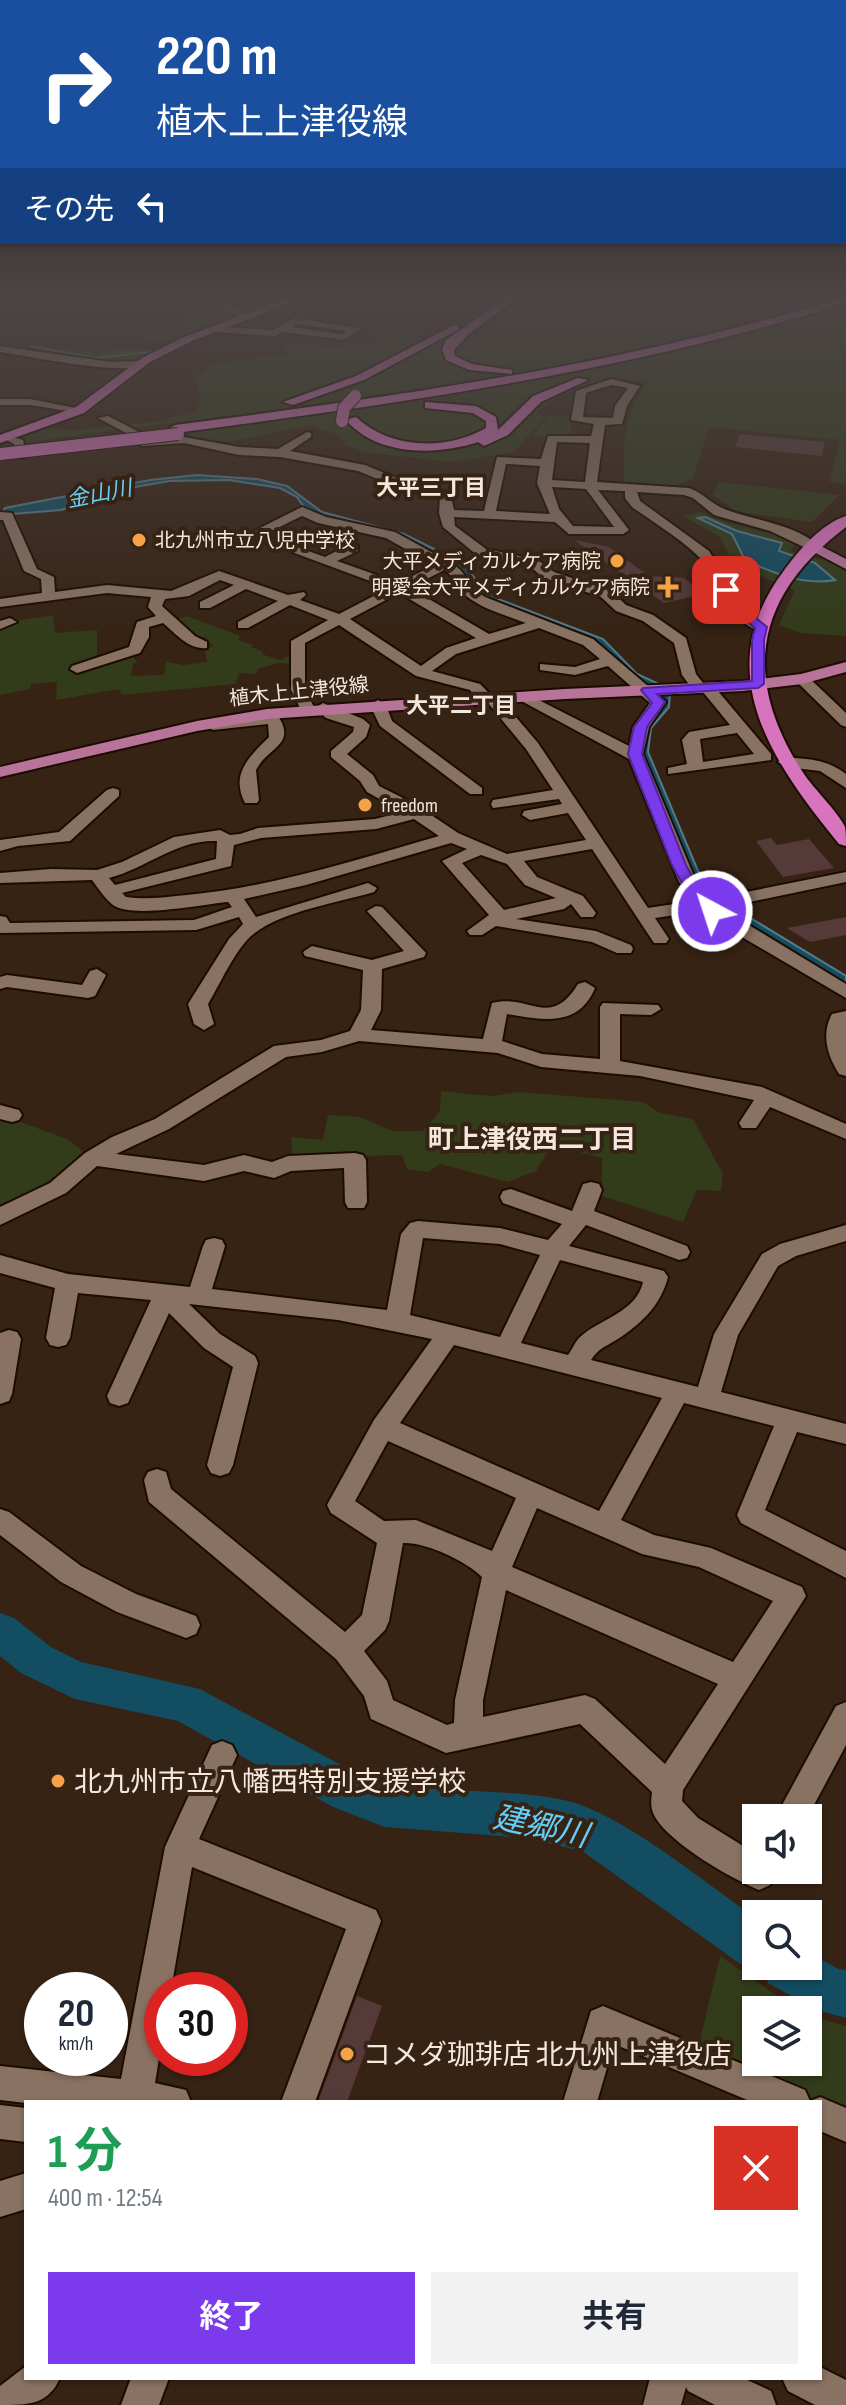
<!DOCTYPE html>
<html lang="ja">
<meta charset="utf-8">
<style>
:root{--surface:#fff;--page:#f2f2f3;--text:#1f2937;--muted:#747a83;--accent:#7c3aed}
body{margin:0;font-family:"Sofia Sans Condensed","Noto Sans JP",sans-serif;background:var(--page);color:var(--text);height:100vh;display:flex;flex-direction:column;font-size:30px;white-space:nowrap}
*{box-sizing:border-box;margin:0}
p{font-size:26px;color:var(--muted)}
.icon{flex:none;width:44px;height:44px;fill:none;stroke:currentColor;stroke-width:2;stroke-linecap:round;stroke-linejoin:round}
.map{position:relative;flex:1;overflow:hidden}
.panel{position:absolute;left:24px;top:2100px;width:798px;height:280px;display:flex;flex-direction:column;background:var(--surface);border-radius:0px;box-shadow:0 2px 6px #0004}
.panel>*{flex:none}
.hud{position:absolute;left:0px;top:0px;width:846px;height:244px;box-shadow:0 2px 6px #0004;background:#1a4fa0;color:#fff;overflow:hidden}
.buttons{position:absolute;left:742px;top:1804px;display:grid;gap:16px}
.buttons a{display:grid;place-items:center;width:80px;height:80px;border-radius:0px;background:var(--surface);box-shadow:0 2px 6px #0004;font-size:40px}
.speed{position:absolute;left:24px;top:1972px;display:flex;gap:16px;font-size:40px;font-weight:700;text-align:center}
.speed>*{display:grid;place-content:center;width:104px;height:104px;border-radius:50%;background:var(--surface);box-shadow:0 2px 6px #0004;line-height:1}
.speed small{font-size:20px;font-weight:400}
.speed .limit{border:12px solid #d22;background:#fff;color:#111}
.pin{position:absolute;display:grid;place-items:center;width:68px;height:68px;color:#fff;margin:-34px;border-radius:16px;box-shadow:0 4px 12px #0006}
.me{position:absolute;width:88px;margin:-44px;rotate:320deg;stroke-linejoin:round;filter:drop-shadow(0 0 6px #0008)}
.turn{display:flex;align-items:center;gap:28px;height:168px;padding:0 24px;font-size:36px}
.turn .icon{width:104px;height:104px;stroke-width:2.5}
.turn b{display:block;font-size:56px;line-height:68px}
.then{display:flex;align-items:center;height:76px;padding:0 24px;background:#0003;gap:16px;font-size:30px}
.round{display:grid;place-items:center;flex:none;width:84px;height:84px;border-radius:0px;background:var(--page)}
.headline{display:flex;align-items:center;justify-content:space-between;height:136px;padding:0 24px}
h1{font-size:48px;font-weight:700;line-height:60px;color:#1e9e55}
.action{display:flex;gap:16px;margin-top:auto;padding:16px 24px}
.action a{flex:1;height:92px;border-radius:0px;background:var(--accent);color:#fff;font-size:32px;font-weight:700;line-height:92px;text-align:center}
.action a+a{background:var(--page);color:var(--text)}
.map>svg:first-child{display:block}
.green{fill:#323b1a}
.water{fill:#134d62;stroke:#567b87;stroke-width:2}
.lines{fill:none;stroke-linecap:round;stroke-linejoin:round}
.stream{stroke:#567b87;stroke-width:2}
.river{fill:#134d62;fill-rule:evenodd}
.building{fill:#553a39}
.minor-casing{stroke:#1c0c01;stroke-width:4}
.major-casing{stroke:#1c0c01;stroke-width:4}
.highway-casing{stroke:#1c0c01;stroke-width:4}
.minor{fill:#897261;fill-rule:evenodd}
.major{fill:#b87399;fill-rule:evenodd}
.highway{fill:#d873be;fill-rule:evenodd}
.highway-bridge-casing{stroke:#1c0c01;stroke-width:14;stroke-linecap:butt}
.highway-bridge{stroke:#d873be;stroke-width:12}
.route{fill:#7c3aed;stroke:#51269a;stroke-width:2}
.poi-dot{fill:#f6a247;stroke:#362314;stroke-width:3}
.labels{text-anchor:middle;stroke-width:8;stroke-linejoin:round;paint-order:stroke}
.far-poi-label{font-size:20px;fill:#f4e7dd;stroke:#362314;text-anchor:start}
.far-street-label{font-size:20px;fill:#f4e7dd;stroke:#362314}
.far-neighbourhood-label{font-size:22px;font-weight:bold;fill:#f4e7dd;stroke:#362314}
.far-water-label{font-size:22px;font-style:italic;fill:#64cdf8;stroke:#362314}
.neighbourhood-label{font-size:26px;font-weight:bold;fill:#f4e7dd;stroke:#362314}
.near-poi-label{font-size:28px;fill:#f4e7dd;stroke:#362314;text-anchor:start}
.near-water-label{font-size:32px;font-style:italic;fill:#64cdf8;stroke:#362314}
</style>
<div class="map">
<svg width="846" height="2405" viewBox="0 0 846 2405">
<rect width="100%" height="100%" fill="#362314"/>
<!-- green -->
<g class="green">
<path d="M517 298H846V485L829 481 840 440 709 427 693 479 671 487 624 485C623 443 623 417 648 382 612 372 562 387 536 414L545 417 514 452 451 462 364 452 345 445 338 435 311 425 234 441H199L172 423 27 442 20 437 44 428 77 430 160 421 196 410 201 400 196 377 212 365 287 354 283 346 297 343 330 347 374 344 384 331C447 349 466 347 516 303Z"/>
<polygon points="213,308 234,316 163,343 139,339"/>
<polygon points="0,342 34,349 60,347 100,354 127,346 153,350 130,362 99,363 0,348"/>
<polygon points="548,416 573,417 569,438 533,436"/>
<polygon points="718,482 839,495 812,522 738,512 713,496"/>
<path d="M701 512C730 528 763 527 792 542L794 545 790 551 819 559 828 557 846 568V636L800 633 779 625 795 590 735 566 719 536 683 516Z"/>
<polygon points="53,615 55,633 97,630 97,664 129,654 138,662 133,664 131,676 164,675 166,662 184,665 207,662 205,650 213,646 205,637 192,636 174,620 187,616 240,636 238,640 253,645 251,647 263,652 262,654 279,660 293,654 293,664 279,663 258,669 255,674 240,673 235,684 122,695 119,689 56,700 57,682 31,684 30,689 0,695 0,627 15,621"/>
<polygon points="441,1091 491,1096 519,1092 643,1102 660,1113 693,1119 723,1174 721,1191 697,1190 683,1222 602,1196 602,1158 552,1145 536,1171 508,1182 440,1164 428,1172 407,1169 402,1155 293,1158 291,1137 323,1140 328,1115 360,1117 393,1131 423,1131 440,1111"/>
<polygon points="0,1119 18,1121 67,1139 87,1155 57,1181 0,1208"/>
<polygon points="720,1956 797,2010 756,2010 756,2062 808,2062 808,2016 846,2026 846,2113 698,2049"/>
</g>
<!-- water -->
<g class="water">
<polygon points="197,475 257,479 287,486 322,512 404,534 466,565 477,582 498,599 603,639 637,674 659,684 670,693 669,707 651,728 648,752 698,871 729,905 846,976 846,989 716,908 692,880 643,764 641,735 660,708 601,647 494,604 467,583 461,570 395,534 339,522 306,510 297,497 280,488 229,480 170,481 135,487 61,510 0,515 5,508 150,480"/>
<path d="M705 517 737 531 782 543 779 551 815 563 835 580C804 586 773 573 745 560L732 534 698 518Z"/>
</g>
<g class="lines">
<!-- stream -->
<polyline class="stream" points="31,346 94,358 150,352"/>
<!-- river -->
<path class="river" d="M0 1613 14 1618 51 1647 81 1662 200 1689 358 1774C424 1797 497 1786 564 1800 622 1813 705 1883 756 1918V1966H808V1953L839 1969 846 1970V2018L817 2010 768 1983 762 1967 756 1969 739 1963 582 1851 526 1838 385 1827 333 1807 178 1721 75 1699 21 1673 0 1656Z"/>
</g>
<!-- building -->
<g class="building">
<polygon points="740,434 825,442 822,456 735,447"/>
<polygon points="574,540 609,547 649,576 684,578 700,591 691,597 664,603"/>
<polygon points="771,838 777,845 809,839 834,868 783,877 756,841"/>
<polygon points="846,917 846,935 810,942 787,928"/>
<polygon points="357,1996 382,2006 347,2102 318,2102"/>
</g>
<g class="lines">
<defs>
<g id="minor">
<polygon points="206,298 219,298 251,317 243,319"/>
<path d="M294 318 361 329 344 340 283 332 275 336 213 332 208 329 213 326 273 330ZM296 324 347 331 342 334 291 327Z"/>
<path d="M0 346 110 362 141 361 146 364C125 377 29 356 0 352Z"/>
<path d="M611 379 640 386 627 406 622 424 605 425 597 482 689 488C704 493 713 506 727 510 757 521 795 524 819 546L808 549 770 531 714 515 693 498 684 495 637 492 640 501 709 551 745 608 766 624V630C734 635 716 573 697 555 678 537 653 522 632 507L625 498V491L598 490 629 530 623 534H569L555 522 454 517 455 526 486 549 538 560 554 572 611 591 626 605 653 615 686 638 696 674 703 683 712 684 771 754V760L668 774V768L687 764 682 740 689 732 730 725 703 692 694 691 682 675 674 643 643 621 616 611 601 597 544 578 529 566 477 555 443 527 439 513 440 497 407 491 358 471 280 457 239 455 184 443 142 446 136 443 139 440 98 418 108 416 153 439 184 437 239 447 278 449 307 432 311 433V437L290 451 365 465 414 485 450 492 454 510 484 511 497 457 541 459 548 436H591L594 424 571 420 576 391ZM611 385 628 388 615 406 613 418 583 417 586 393ZM557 442 590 443 585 482 552 480ZM506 464 540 466 537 483 550 514 496 511ZM552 487 586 489 614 527 573 526 559 509ZM737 733 754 754 703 762 700 739Z"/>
<polygon points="0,399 30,399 86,410 80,413 30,405 0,405"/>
<polygon points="5,435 23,440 27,458 19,458 14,444 5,439"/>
<path d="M302 507 326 517 395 532 444 559 460 556 462 559 454 565C465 571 470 587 485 597L593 639 663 699 666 702 649 727 643 754 696 881 711 899 846 872V882L721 908 846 984V998L718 923 703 911 655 918 669 939 666 943H654L592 849 524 861 537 877 583 896 596 913 593 917H581L571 904 564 909 516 919 596 931 631 945 633 949 631 953H617L592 942 496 926 482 935H470L467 931 489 915 442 861 467 849 451 843 306 885 244 899 256 917 368 883 377 888 374 892C338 903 273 912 247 940 231 958 220 984 208 1004L214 1024 204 1030 194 1024 188 1004 229 939 243 924 239 917 196 930 0 933V916L6 917 10 923 194 920 232 907 228 902C204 904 132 919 113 905 105 899 98 888 92 880L0 883V873L51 869 97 870 122 862 174 837 220 830 230 835 240 834 258 828 375 819 403 812 367 792 360 781 331 757V751L353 732 354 727 326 718 315 708 323 703 363 719 370 725 366 737 347 754 373 775 379 786 415 804 458 833 507 854 586 840 568 813 530 820 522 815 524 811 562 804 559 799 493 808 491 804 493 800 553 790 526 749 488 703 481 702 470 690 416 676 339 625 305 643V690L315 709 307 714 302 712 291 690V641L328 620 290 605 248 628H238V622L278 601 246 589 210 608H200V602L234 585 220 580 189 596 165 599 162 606 195 636 207 642V648C189 650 176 634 163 623L149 627V637L140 653 77 673 70 669 72 666 129 647 137 622 156 616 148 607 151 597 107 593 0 607V599L42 593 41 579 24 571 3 520H0V512L12 513 37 569 54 577 55 592 107 585 171 591 219 571 288 595 304 592 306 595 300 600 339 614 389 588 246 535ZM302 516 318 523 386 538 434 565 399 583 337 561 358 551V545H348L325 557 263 535ZM444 570C455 576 455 588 465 595 482 609 505 615 526 623L489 634 410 588ZM399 593 476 638 446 648 421 666 350 619ZM539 628 583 645 600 659 575 667 540 664V670L575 675 608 666 650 703 633 727 629 746 527 694 522 692 514 697 629 759 679 882 694 901 648 908 538 743 498 696 491 695 480 684 432 671 456 654ZM414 819 439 836C355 860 273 887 187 895 166 897 146 900 126 897L122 893 231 866 234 845 261 838 376 829ZM217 841 216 859 115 885 109 878C147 868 177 839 217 841ZM481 855 507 864 525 885 556 898 504 910 462 863Z"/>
<polygon points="10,618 17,622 0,629 0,621"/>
<polygon points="802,675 807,676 846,713 846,727 841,725 797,682 797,676"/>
<polygon points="378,700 386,705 392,721 482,788 482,794 470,794 380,726 370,705"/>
<path d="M273 714 278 716C297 745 268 747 256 770L259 800 257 803H245C230 774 249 757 269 737L268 724 213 730 205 725 213 720Z"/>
<path d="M795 758C814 759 831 762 846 774V788L820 771 786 767 778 762 780 759Z"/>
<polygon points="113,788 119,790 119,796 70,841 18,846 0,851 0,840 59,832 107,790"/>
<path d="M376 906 382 907 426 953 424 957 382 969 381 1010 371 1030 483 1039 492 1003C529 993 550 1030 578 984L585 982 595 988C578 1028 543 1020 507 1014L502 1041 542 1054 600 1059V1007L603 1003 658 1005 661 1009 651 1015 620 1014V1061L762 1087 846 1124V1139L770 1107 756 1128H742L739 1123 754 1100 640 1076 541 1067 498 1053 359 1041 322 1052 286 1057 169 1129 116 1154 204 1165 244 1155 272 1162 288 1156 355 1153 363 1155 366 1160 367 1202 364 1208H348L345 1202 344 1168 291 1171 274 1178 244 1171 204 1181 97 1166 66 1193 0 1225V1207L50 1183 85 1153 112 1137 155 1119 274 1046 321 1040 350 1031 361 1010 363 970 305 956 303 952 312 946 372 960 404 951 367 911Z"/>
<polygon points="97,969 106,975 95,996 88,998 7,987 0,989 0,977 7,975 82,985 90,971"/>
<path d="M846 1011V1076L839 1074C827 1055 821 1034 832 1014Z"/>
<polygon points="0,1105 19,1110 22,1115 19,1120 12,1122 0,1119"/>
<path d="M591 1182 599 1184 602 1190 594 1211 687 1246 690 1252 687 1258 679 1260 586 1225 569 1246 664 1271 668 1277C661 1304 644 1321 621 1337 609 1345 598 1348 591 1360L698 1387 714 1334 762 1254 780 1244 846 1225V1241L796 1256 778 1266 738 1335 721 1392 846 1424V1444L797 1432 765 1510 846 1551V1578L741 1523 737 1515 774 1426 684 1403 621 1520 654 1535 711 1548 802 1587 806 1596 683 1790 682 1801 698 1818 756 1854V1870H777L770 1885 759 1890C730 1878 671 1844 655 1817 650 1808 651 1801 652 1792L580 1724 446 1753 371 1719 364 1696 336 1659 149 1502 144 1480 148 1472 157 1469 166 1472 171 1489 345 1632 362 1615 377 1543 331 1513 327 1505 374 1420 432 1339 338 1320 189 1304 220 1334 255 1356 258 1363 233 1465 229 1473 220 1476 211 1473 207 1465 233 1367 204 1348 169 1313 128 1403 119 1406 110 1403 107 1396 151 1300 78 1293 70 1338 66 1345 58 1347 50 1345 46 1338 55 1288 0 1273V1255L68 1274 190 1287 203 1246 206 1240 214 1238 222 1240 225 1246 212 1289 387 1310 401 1234 410 1223 418 1221 500 1228 548 1240 562 1224 503 1203 500 1197 503 1191 511 1189 572 1211 583 1184ZM423 1238 500 1244 540 1255 500 1337 410 1315ZM560 1260 643 1282C636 1313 600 1318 579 1338 575 1342 572 1350 568 1355L521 1343ZM454 1345 662 1398 599 1511 400 1423ZM388 1441 516 1498 492 1551 416 1520 384 1521 355 1501ZM537 1508 642 1554 699 1567 773 1601 733 1662 512 1567ZM403 1543C426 1542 466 1561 482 1577L455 1700 454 1723 447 1725 393 1700 387 1681 364 1651 385 1630 389 1621ZM506 1590 718 1684 665 1764 595 1699 585 1695 483 1717V1700Z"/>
<polygon points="9,1330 17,1332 21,1339 12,1394 9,1401 0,1404 0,1333"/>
<polygon points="0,1509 9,1512 81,1566 136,1594 196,1616 200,1625 196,1634 186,1638 117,1612 61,1582 0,1535"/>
<polygon points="846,1702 846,1745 807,1818 775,1818 836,1706"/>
<polygon points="222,1741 232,1745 237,1755 199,1839 376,1910 381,1921 315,2102 281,2102 346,1929 192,1867 171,1990 162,1990 162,2040 155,2083 186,2090 191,2102 26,2103 0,2100 0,2066 121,2079 165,1847 212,1745"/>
<polygon points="603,2006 805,2090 810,2101 820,2097 846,2108 846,2142 820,2131 820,2102 752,2102 614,2044 597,2102 563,2102 591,2011"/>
<polygon points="0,2105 26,2108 26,2142 0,2139"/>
<polygon points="26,2173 26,2209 0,2217 0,2181"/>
<path d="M26 2366V2378H60C48 2405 28 2405 0 2405V2386Z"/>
<polygon points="820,2367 846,2380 846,2405 815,2405 788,2391 782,2378 820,2378"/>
<polygon points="131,2378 169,2378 159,2405 121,2405"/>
<polygon points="650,2378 743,2378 771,2391 776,2405 715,2405 688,2391 686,2387 681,2405 643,2405"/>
</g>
<g id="major">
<polygon points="813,542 846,559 846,569 808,549 808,543"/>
<polygon points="846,662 846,672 802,684 743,691 565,699 267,719 197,731 0,777 0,767 197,721 267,709 565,689 743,681 801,674"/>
</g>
<g id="highway">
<polygon points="288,298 303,298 192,341 150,362 84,413 0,443 0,435 76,407 142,358 184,337"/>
<polygon points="506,298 518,298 469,334 454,350 455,356 472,364 512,370 512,374 469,370 446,360 442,349 446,340"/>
<path d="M841 298H846V303C627 372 402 403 175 433L169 429 175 425C400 396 623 365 841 298Z"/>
<polygon points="454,325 458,326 458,330 364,380 293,405 283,402 356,376"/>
<path d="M578 378 588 380 541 402 508 435 484 446 478 442C435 456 377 456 346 420L356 417C390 449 446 451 486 428V421L473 413 425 408V402L476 406 496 417 498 430 533 396Z"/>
<path d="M846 516V527C755 596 740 677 804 774 814 789 839 813 845 827 846 832 846 840 846 846L839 844C773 763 708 672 783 572 798 551 821 524 846 516Z"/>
</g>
</defs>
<!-- minor casing -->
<use href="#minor" class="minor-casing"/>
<!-- major casing -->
<use href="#major" class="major-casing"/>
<!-- highway casing -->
<use href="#highway" class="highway-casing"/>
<!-- minor -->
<use href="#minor" class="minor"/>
<!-- major -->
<use href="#major" class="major"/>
<!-- highway -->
<use href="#highway" class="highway"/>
<defs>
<g id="highway-bridge">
<polyline points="342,421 344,408 355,396"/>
<polyline points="0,454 178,434"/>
</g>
</defs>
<!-- highway-bridge casing -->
<use href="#highway-bridge" class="highway-bridge-casing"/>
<!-- highway-bridge -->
<use href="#highway-bridge" class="highway-bridge"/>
</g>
<!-- sky -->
<linearGradient id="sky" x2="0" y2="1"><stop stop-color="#1e130b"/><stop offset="0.47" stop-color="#4c4545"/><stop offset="1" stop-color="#4c4545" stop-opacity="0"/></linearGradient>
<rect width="846" height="635" fill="url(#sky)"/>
<!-- route -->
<polygon class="route" points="722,588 730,588 744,608 767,627 764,640 764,684 758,688 657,694 665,702 647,727 642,754 686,865 694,880 720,911 712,915 707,914 683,885 672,865 628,754 634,727 652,703 641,690 643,688 752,681 752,640 755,628 736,613 721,590"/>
<!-- markers -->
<g class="poi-dot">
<circle cx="139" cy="540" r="8"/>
<circle cx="617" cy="561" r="8"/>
<path d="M664 575h8v8h8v8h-8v8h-8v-8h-8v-8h8z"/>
<circle cx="365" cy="805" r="8"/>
<circle cx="58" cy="1781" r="8"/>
<circle cx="347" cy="2054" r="8"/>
</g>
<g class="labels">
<!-- far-poi labels -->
<g class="far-poi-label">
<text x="155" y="547">北九州市立八児中学校</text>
<text x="601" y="568" text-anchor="end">大平メディカルケア病院</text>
<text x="650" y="594" text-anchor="end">明愛会大平メディカルケア病院</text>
<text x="381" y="812">freedom</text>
</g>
<!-- far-street labels -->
<g class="far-street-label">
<text transform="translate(299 691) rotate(-6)" y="7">植木上上津役線</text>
</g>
<!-- far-neighbourhood labels -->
<g class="far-neighbourhood-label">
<text x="431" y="495">大平三丁目</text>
<text x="461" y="713">大平二丁目</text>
</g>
<!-- far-water labels -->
<g class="far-water-label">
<text transform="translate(99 493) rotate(-11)" y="8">金山川</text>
</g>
<!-- neighbourhood labels -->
<g class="neighbourhood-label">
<text x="532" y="1148">町上津役西二丁目</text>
</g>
<!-- near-poi labels -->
<g class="near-poi-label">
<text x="74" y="1791">北九州市立八幡西特別支援学校</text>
<text x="363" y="2064">コメダ珈琲店 北九州上津役店</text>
</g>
<!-- near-water labels -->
<g class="near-water-label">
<text transform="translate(541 1826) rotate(12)" y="11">建郷川</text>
</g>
</g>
</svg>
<div class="buttons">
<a><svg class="icon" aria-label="sound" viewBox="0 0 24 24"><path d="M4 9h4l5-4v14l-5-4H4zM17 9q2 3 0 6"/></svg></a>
<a><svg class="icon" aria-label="search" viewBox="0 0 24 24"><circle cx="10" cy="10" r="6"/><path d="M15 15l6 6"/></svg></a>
<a><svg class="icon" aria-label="layers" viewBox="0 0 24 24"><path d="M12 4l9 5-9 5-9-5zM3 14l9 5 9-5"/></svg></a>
</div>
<div class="speed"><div>20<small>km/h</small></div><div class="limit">30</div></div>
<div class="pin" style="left:726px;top:590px;background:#d93025"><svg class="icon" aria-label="arrive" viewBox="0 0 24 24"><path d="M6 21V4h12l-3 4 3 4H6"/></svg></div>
<svg class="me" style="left:712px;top:911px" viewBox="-20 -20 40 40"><circle r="17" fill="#7c3aed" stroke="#fff" stroke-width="3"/><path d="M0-11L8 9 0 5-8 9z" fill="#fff"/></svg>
<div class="hud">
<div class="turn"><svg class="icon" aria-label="right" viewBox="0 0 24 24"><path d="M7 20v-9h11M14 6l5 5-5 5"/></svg><div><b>220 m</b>植木上上津役線</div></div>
<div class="then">その先<svg class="icon" aria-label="left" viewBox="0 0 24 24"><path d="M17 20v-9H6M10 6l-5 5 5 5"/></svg></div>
</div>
<section class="panel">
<div class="headline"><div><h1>1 分</h1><p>400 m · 12:54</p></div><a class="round" style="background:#d93025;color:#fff"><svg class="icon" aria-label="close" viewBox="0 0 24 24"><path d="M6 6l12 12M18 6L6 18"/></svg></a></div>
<div class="action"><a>終了</a><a>共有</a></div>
</section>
</div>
